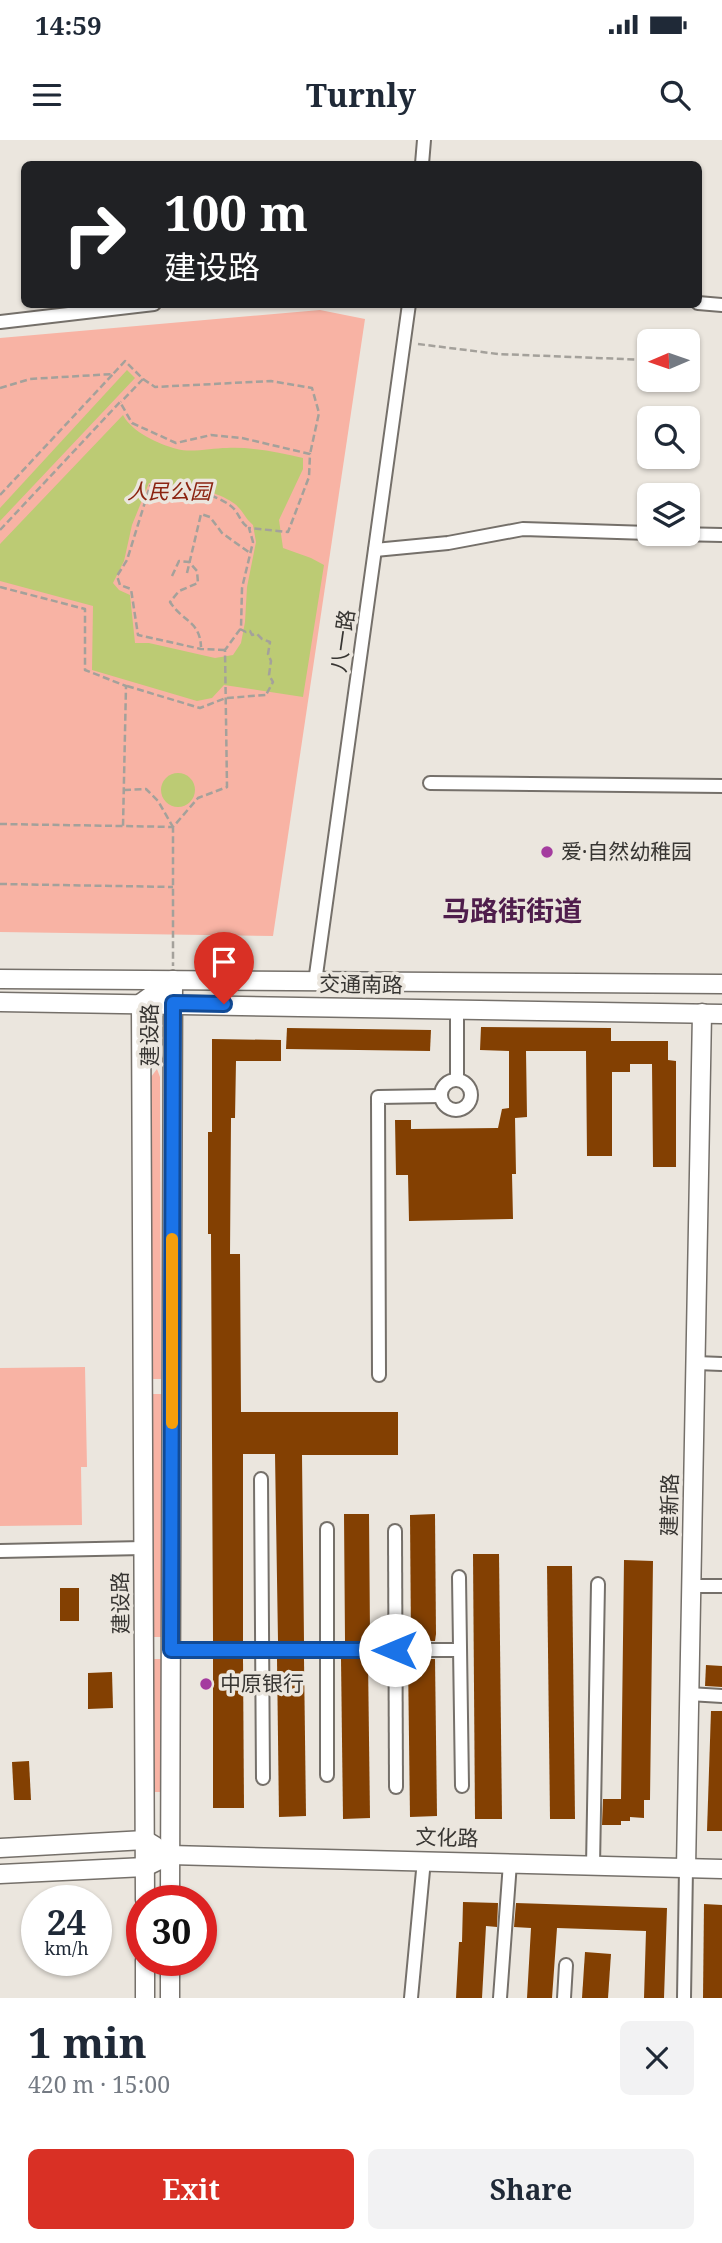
<!DOCTYPE html>
<meta charset="utf-8">
<style>
:root{--surface:#fff;--page:#f2f2f3;--text:#1f2937;--muted:#747a83;--accent:#d93025}
body{margin:0;font-family:"Noto Serif","Noto Sans SC",serif;background:var(--page);color:var(--text);height:100vh;display:flex;flex-direction:column;font-size:26px;white-space:nowrap}
*{box-sizing:border-box;margin:0}
p{font-size:23px;color:var(--muted)}
.icon{flex:none;width:38px;height:38px;fill:none;stroke:currentColor;stroke-width:2;stroke-linecap:round;stroke-linejoin:round}
.map{position:relative;height:1858px;overflow:hidden}
.drawer{display:flex;flex-direction:column;background:var(--surface);flex:1}
.drawer>*{flex:none}
.banner{position:absolute;left:21px;top:21px;width:681px;height:147px;border-radius:10px;box-shadow:0 2px 5px #0004;background:#202124;color:#fff;overflow:hidden}
.needle{width:46px;rotate:268deg}
.fabs{position:absolute;left:637px;top:189px;display:grid;gap:14px}
.fabs a{display:grid;place-items:center;width:63px;height:63px;border-radius:10px;background:var(--surface);box-shadow:0 2px 5px #0004;font-size:35px}
.speed{position:absolute;left:21px;top:1745px;display:flex;gap:14px;font-size:35px;font-weight:700;text-align:center}
.speed>*{display:grid;place-content:center;width:91px;height:91px;border-radius:50%;background:var(--surface);box-shadow:0 2px 5px #0004;line-height:1}
.speed small{font-size:18px;font-weight:400}
.speed .limit{border:10px solid #d22;background:#fff;color:#111}
.pin{position:absolute;display:grid;place-items:center;width:60px;height:60px;color:#fff;margin:-72px -30px;border-radius:50% 50% 50% 0;rotate:-45deg;box-shadow:0 0 7px #0007}
.pin .icon{rotate:45deg}
.me{position:absolute;width:77px;margin:-38px;rotate:270deg;stroke-linejoin:round;filter:drop-shadow(0 0 5px #0008)}
.turn{display:flex;align-items:center;gap:24px;height:147px;padding:0 28px;font-size:32px}
.turn .icon{width:91px;height:91px;stroke-width:2.5}
.turn b{display:block;font-size:49px;line-height:60px}
.round{display:grid;place-items:center;flex:none;width:74px;height:74px;border-radius:10px;background:var(--page)}
.summary{display:flex;align-items:center;justify-content:space-between;height:119px;padding:0 28px}
h1{font-size:42px;font-weight:700;line-height:52px}
.cta{display:flex;gap:14px;margin-top:auto;padding:14px 28px}
.cta a{flex:1;height:80px;border-radius:10px;background:var(--accent);color:#fff;font-size:28px;font-weight:700;line-height:80px;text-align:center}
.cta a+a{background:var(--page);color:var(--text)}
.status{display:flex;justify-content:space-between;align-items:center;height:49px;padding:0 35px;background:var(--surface);direction:ltr}
.status svg{height:19px;fill:currentColor}
header{display:flex;justify-content:space-between;align-items:center;height:91px;padding:0 28px;background:var(--surface);font-size:32px;font-weight:700}
.map>svg:first-child{display:block}
.green{fill:#f8b3a4}
.water{fill:#bccb74;fill-rule:evenodd}
.building{fill:#834002}
.lines{fill:none;stroke-linecap:round;stroke-linejoin:round}
.street-casing{stroke:#75706a;stroke-width:16}
.secondary-casing{stroke:#75706a;stroke-width:21}
.path{stroke:#a4a19b;stroke-width:2.5;stroke-dasharray:7 3.5;stroke-linecap:butt}
.street{stroke:#fff;stroke-width:12}
.secondary{stroke:#fff;stroke-width:18}
.path-bridge{stroke:#a4a19b;stroke-width:2.5;stroke-dasharray:7 3.5;stroke-linecap:butt}
.route-casing{stroke:#114b97;stroke-width:18}
.route{stroke:#1a73e8;stroke-width:12}
.slow{stroke:#f59e0b;stroke-width:12}
.poi-dot{fill:#a43c9f;stroke:#ebe6de;stroke-width:2.5}
.labels{text-anchor:middle;stroke-width:7;stroke-linejoin:round;paint-order:stroke}
.park-label{font-size:21px;font-style:italic;fill:#8b2310;stroke:#ebe6de}
.street-label{font-size:21px;fill:#373532;stroke:#ebe6de}
.poi-label{font-size:21px;fill:#373532;stroke:#ebe6de;text-anchor:start}
.district-label{font-size:28px;font-weight:bold;fill:#4f1d4c;stroke:#ebe6de}
</style>
<div class="status"><b>14:59</b><svg viewBox="0 0 49 12"><path d="M0 12V9h3v3zM5 12V6h3v6zM10 12V3h3v9zM15 12V0h3v12zM26 1h20v11H26zM47 4h2v5h-2z"/></svg></div>
<header><svg class="icon" aria-label="menu" viewBox="0 0 24 24"><path d="M4 6h16M4 12h16M4 18h16"/></svg>Turnly<svg class="icon" aria-label="search" viewBox="0 0 24 24"><circle cx="10" cy="10" r="6"/><path d="M15 15l6 6"/></svg></header>
<div class="map">
<svg width="722" height="1858" viewBox="0 0 722 1858">
<rect width="100%" height="100%" fill="#ebe6de"/>
<!-- green -->
<g class="green">
<polygon points="320,170 365,179 273,796 0,792 0,198"/>
<polygon points="157,929 160,937 161,1239 152,1239 151,937"/>
<polygon points="85,1227 87,1327 81,1327 82,1385 0,1386 0,1228"/>
<polygon points="152,1254 162,1254 163,1497 154,1497"/>
<rect x="154" y="1519" width="8" height="133"/>
</g>
<!-- water -->
<g class="water">
<polygon points="127,230 135,238 0,381 0,368"/>
<path d="M123 275C132 292 158 304 177 309 191 313 212 308 227 308 252 307 278 312 303 318V329L279 380 283 408 311 418 324 425 303 557 224 545 212 558 197 561 92 530 93 466 0 441V404ZM149 343 179 350C191 343 230 357 238 367 245 374 245 378 253 385L256 402 247 447 245 482 241 503 233 515 215 518 149 503H135L130 455 119 450 113 443 124 421 132 385Z"/>
<circle cx="178" cy="650" r="17"/>
</g>
<!-- building -->
<g class="building">
<polygon points="481,887 611,888 611,901 668,901 668,920 676,921 676,1027 653,1027 652,924 630,924 630,932 612,932 612,1016 587,1016 586,911 526,911 527,977 515,978 516,1034 512,1034 513,1079 409,1081 408,1035 396,1035 395,980 411,980 411,989 498,988 502,969 509,968 509,911 480,910"/>
<polygon points="287,888 431,890 430,911 286,909"/>
<polygon points="212,899 281,900 281,921 236,921 235,978 231,978 230,1114 240,1114 241,1272 398,1272 398,1315 302,1315 304,1501 278,1501 275,1314 243,1314 243,1501 213,1501 211,1094 208,1094 208,992 212,992"/>
<polygon points="344,1374 369,1374 370,1494 368,1494 368,1501 345,1501"/>
<polygon points="435,1374 436,1494 435,1501 411,1501 410,1375"/>
<polygon points="473,1414 499,1414 502,1679 475,1679"/>
<polygon points="624,1420 653,1421 650,1660 644,1660 644,1678 630,1677 630,1681 621,1681 621,1685 602,1685 603,1659 621,1659"/>
<polygon points="547,1426 572,1426 575,1679 550,1679"/>
<rect x="60" y="1448" width="19" height="33"/>
<polygon points="213,1519 243,1519 244,1668 213,1668"/>
<polygon points="277,1519 304,1519 306,1676 279,1677"/>
<polygon points="341,1519 368,1519 370,1678 343,1679"/>
<polygon points="408,1519 435,1519 437,1676 410,1677"/>
<polygon points="706,1525 722,1526 722,1547 705,1546"/>
<polygon points="112,1532 113,1568 88,1569 88,1533"/>
<polygon points="711,1571 722,1571 722,1691 707,1691"/>
<polygon points="29,1621 31,1660 14,1660 12,1622"/>
<polygon points="463,1762 498,1763 497,1787 486,1786 482,1858 456,1858 459,1802 462,1802"/>
<polygon points="516,1763 667,1768 664,1858 644,1858 646,1791 557,1788 552,1858 527,1858 531,1788 514,1787"/>
<polygon points="704,1764 722,1765 722,1858 703,1858"/>
<polygon points="585,1812 611,1814 608,1858 582,1858"/>
</g>
<g class="lines">
<defs>
<g id="street">
<polyline points="422,24 424,0"/>
<polyline points="698,163 722,165"/>
<polyline points="0,182 154,164"/>
<polyline points="676,394 722,395"/>
<polyline points="375,410 448,403 523,389 649,393"/>
<polyline points="430,643 722,646"/>
<polyline points="315,842 409,164"/>
<polyline points="457,939 457,869"/>
<circle cx="456" cy="955" r="15"/>
<polyline points="696,1223 722,1224"/>
<polyline points="379,1235 378,957 440,956"/>
<polyline points="261,1339 263,1638"/>
<polyline points="327,1389 327,1635"/>
<polyline points="395,1391 396,1647"/>
<polyline points="0,1411 143,1408"/>
<polyline points="459,1437 462,1646"/>
<polyline points="691,1446 722,1446"/>
<polyline points="171,1510 460,1510"/>
<polyline points="689,1554 722,1556"/>
<polyline points="593,1726 598,1444"/>
<polyline points="411,1858 424,1720"/>
<polyline points="500,1858 510,1723"/>
<polyline points="564,1858 566,1825"/>
<polyline points="684,1858 686,1728"/>
</g>
<g id="secondary">
<polyline points="0,839 722,844"/>
<polyline points="0,862 722,874"/>
<polyline points="0,1708 145,1700 155,1706"/>
<polyline points="686,1728 702,873"/>
<polyline points="0,1734 145,1727 170,1715 722,1729"/>
<polyline points="145,1760 141,863 173,840"/>
<polyline points="170,1760 173,840"/>
<polyline points="145,1858 145,1820"/>
<polyline points="170,1858 170,1820"/>
</g>
</defs>
<!-- street casing -->
<use href="#street" class="street-casing"/>
<!-- secondary casing -->
<use href="#secondary" class="secondary-casing"/>
<!-- path -->
<g class="path">
<polyline points="418,204 498,214 649,220"/>
<polyline points="143,239 155,247 271,241 312,248 319,273 310,314"/>
<polyline points="0,248 30,239 113,234 125,221 143,239 121,262"/>
<polyline points="0,355 113,234"/>
<polyline points="0,390 120,262 132,283 176,303 211,295 242,298 310,314 309,337 288,392 249,388 253,402 242,448 241,488 225,510 227,647 198,658 173,687 173,826"/>
<polyline points="187,433 201,374 210,377 222,393 250,413"/>
<path d="M172 436 179 421 189 422 197 431 198 443 179 451 170 462C183 482 200 481 201 507"/>
<polyline points="0,447 85,469 85,530 126,546 123,686 173,687"/>
<path d="M225 510 201 509 138 495 131 449 120 445 117 436 127 420 150 346 179 353C191 346 227 359 235 370 240 377 242 384 249 388"/>
<polyline points="127,546 200,568 226,558 266,555"/>
<polyline points="124,650 146,649 158,661 173,687"/>
<polyline points="0,684 123,686"/>
<polyline points="0,744 173,747"/>
</g>
<!-- street -->
<use href="#street" class="street"/>
<!-- secondary -->
<use href="#secondary" class="secondary"/>
<!-- path-bridge -->
<polyline class="path-bridge" points="240,489 246,492 250,491 252,495 257,494 262,499 270,502 268,514 271,521 269,535 273,542 266,555"/>
</g>
<g class="lines">
<defs>
<polyline id="route" points="224,864 173,863 171,1510 395,1510"/>
</defs>
<!-- route casing -->
<use href="#route" class="route-casing"/>
<!-- route -->
<use href="#route" class="route"/>
<!-- slow -->
<polyline class="slow" points="172,1283 172,1099"/>
</g>
<!-- markers -->
<g class="poi-dot">
<circle cx="547" cy="712" r="7"/>
<circle cx="206" cy="1544" r="7"/>
</g>
<g class="labels">
<!-- park labels -->
<g class="park-label">
<text x="169" y="359">人民公园</text>
</g>
<!-- street labels -->
<g class="street-label">
<text transform="translate(343 501) rotate(-82)" y="7">八一路</text>
<text transform="translate(361 845) rotate(1)" y="7">交通南路</text>
<text transform="translate(150 895) rotate(-90)" y="7">建设路</text>
<text transform="translate(670 1365) rotate(-89)" y="7">建新路</text>
<text transform="translate(121 1463) rotate(-91)" y="7">建设路</text>
<text transform="translate(447 1698) rotate(2)" y="7">文化路</text>
</g>
<!-- poi labels -->
<g class="poi-label">
<text x="561" y="719">爱·自然幼稚园</text>
<text x="220" y="1551">中原银行</text>
</g>
<!-- district labels -->
<g class="district-label">
<text x="512" y="781">马路街街道</text>
</g>
</g>
</svg>
<div class="fabs">
<a><svg class="needle" viewBox="-14 -14 28 28"><path d="M0-13l5 13h-10z" fill="#e53935"/><path d="M0 13l5-13h-10z" fill="#747a83"/></svg></a>
<a><svg class="icon" aria-label="search" viewBox="0 0 24 24"><circle cx="10" cy="10" r="6"/><path d="M15 15l6 6"/></svg></a>
<a><svg class="icon" aria-label="layers" viewBox="0 0 24 24"><path d="M12 4l9 5-9 5-9-5zM3 14l9 5 9-5"/></svg></a>
</div>
<div class="speed"><div>24<small>km/h</small></div><div class="limit">30</div></div>
<div class="pin" style="left:224px;top:864px;background:#d93025"><svg class="icon" aria-label="arrive" viewBox="0 0 24 24"><path d="M6 21V4h12l-3 4 3 4H6"/></svg></div>
<svg class="me" style="left:395px;top:1510px" viewBox="-20 -20 40 40"><circle r="19" fill="#fff"/><path d="M0-13L10 11 0 6-10 11z" fill="#1a73e8"/></svg>
<div class="banner">
<div class="turn"><svg class="icon" aria-label="right" viewBox="0 0 24 24"><path d="M7 20v-9h11M14 6l5 5-5 5"/></svg><div><b>100 m</b>建设路</div></div>
</div>
</div>
<section class="drawer">
<div class="summary"><div><h1>1 min</h1><p>420 m · 15:00</p></div><a class="round"><svg class="icon" aria-label="close" viewBox="0 0 24 24"><path d="M6 6l12 12M18 6L6 18"/></svg></a></div>
<div class="cta"><a>Exit</a><a>Share</a></div>
</section>
